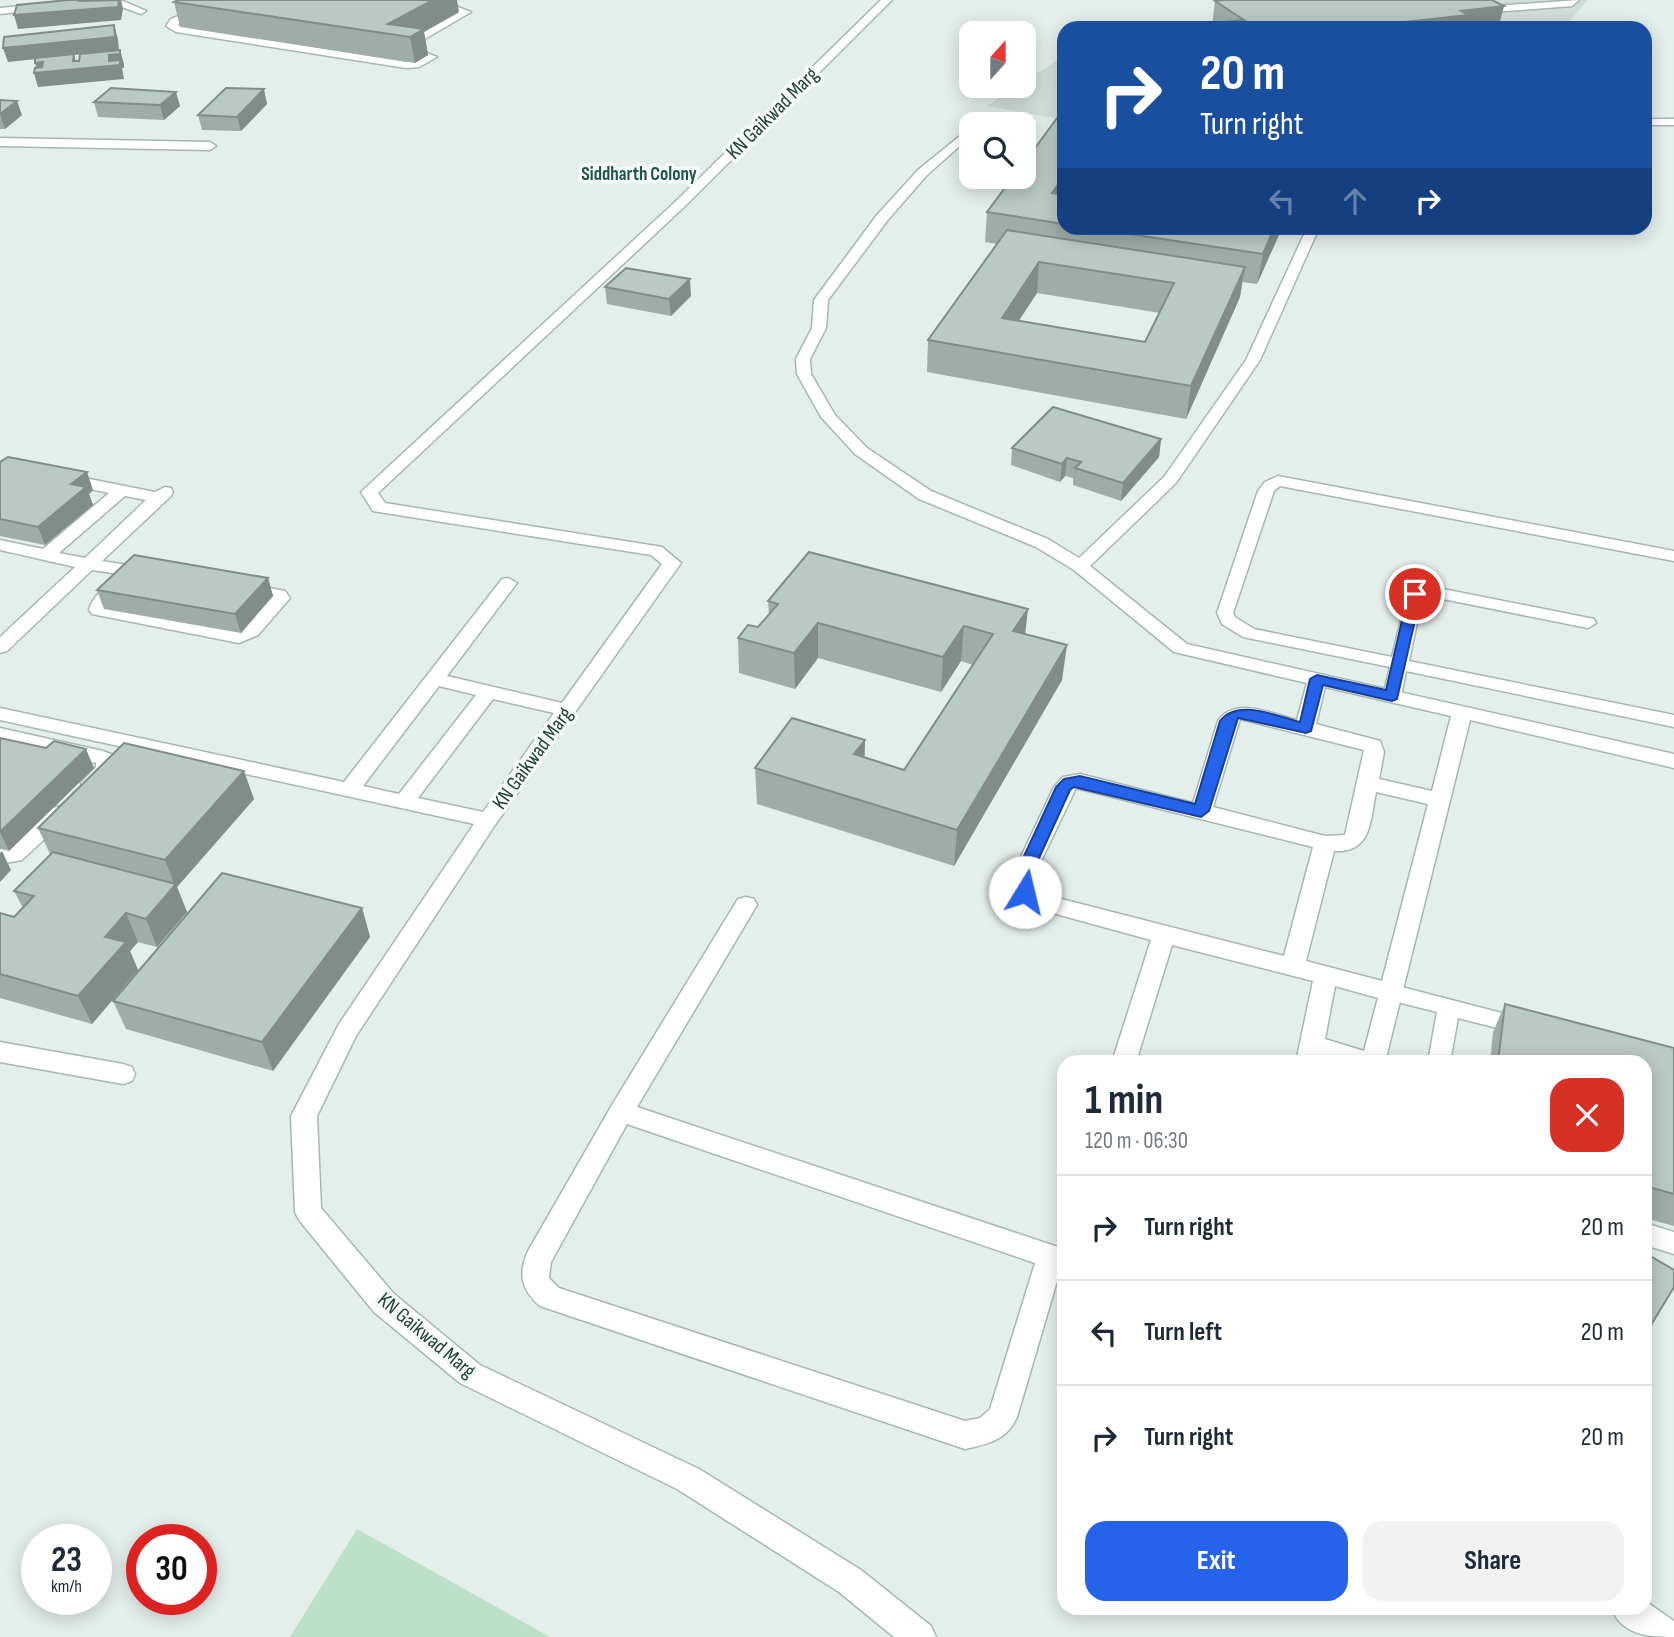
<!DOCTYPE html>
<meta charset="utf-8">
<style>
:root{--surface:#fff;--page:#f2f2f3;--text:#1f2937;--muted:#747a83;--line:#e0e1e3;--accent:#2563eb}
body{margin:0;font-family:"Sofia Sans Condensed",sans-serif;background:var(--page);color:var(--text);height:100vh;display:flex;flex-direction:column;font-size:26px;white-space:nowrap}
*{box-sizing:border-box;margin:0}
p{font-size:23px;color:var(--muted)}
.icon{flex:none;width:38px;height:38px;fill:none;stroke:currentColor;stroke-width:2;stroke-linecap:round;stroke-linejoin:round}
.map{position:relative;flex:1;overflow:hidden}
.drawer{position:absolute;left:1057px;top:1055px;width:595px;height:560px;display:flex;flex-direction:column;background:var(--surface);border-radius:21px;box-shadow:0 4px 18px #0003}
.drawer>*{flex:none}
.banner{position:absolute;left:1057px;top:21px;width:595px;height:214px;border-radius:21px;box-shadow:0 4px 18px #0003;background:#1a4fa0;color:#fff;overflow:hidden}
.needle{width:46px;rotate:21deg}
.controls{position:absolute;left:959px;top:21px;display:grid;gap:14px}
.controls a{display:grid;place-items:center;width:77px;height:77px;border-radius:14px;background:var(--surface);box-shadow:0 4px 18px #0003;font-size:35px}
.speed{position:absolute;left:21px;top:1524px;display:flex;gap:14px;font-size:35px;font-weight:700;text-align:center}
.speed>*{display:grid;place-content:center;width:91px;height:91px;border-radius:50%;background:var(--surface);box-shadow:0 4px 18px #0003;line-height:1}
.speed small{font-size:18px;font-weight:400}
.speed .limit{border:10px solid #d22;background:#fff;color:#111}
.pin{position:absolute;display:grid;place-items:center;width:60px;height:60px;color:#fff;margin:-30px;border:4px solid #fff;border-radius:50%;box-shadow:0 2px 7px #0007}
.me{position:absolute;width:77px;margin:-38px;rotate:9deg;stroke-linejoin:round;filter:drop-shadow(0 0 5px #0008)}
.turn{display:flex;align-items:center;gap:24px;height:147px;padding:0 28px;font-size:32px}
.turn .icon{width:91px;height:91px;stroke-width:2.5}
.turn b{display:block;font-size:49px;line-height:60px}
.lanes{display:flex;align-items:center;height:66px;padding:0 28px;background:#0003;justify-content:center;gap:35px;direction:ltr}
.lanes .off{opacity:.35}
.round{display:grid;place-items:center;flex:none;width:74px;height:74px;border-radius:21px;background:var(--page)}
.headline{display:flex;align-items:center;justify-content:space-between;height:119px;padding:0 28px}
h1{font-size:42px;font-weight:700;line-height:52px}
.cta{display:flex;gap:14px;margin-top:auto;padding:14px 28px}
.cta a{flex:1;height:80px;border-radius:21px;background:var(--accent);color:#fff;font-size:28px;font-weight:700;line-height:80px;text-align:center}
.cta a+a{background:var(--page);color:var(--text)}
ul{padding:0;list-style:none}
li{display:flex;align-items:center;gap:21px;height:105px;padding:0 28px;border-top:2px solid var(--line)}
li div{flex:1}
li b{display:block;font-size:26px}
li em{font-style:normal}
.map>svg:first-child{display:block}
.built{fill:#d2deda}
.green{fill:#bce0c9}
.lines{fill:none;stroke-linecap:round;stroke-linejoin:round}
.service-casing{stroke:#a6b7b2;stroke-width:3}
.minor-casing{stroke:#a6b7b2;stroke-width:3}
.service{fill:#fff;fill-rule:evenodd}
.minor{fill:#fff;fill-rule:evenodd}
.wall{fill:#9fada9;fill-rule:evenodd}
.shaded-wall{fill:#828d89}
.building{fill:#b9c9c4;stroke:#828d89;stroke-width:2;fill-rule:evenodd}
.route{fill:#2563eb;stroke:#184099;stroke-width:2}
.labels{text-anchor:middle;stroke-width:7;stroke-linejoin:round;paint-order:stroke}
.far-neighbourhood-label{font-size:19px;font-weight:bold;fill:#1d544b;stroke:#f5faf8}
.street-label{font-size:21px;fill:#22413b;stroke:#f5faf8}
</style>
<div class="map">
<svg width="1674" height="1637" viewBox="0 0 1674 1637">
<rect width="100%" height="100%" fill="#e4eeea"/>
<!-- built -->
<g class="built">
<polygon points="1403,0 1588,0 1563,28 1181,28"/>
<polygon points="1064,56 1064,120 987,106 1018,86 1024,86 1024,82"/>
</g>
<!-- green -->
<polygon class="green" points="357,1529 550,1637 290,1637"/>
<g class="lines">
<defs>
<g id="service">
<polygon points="1579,0 1572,6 1480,13 1475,10 1480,7"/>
<polygon points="1278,476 1674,551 1674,561 1280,486 1274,491 1233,613 1235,617 1254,629 1392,657 1407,594 1415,589 1438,588 1594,619 1596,623 1588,628 1438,598 1422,599 1409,661 1674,715 1674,727 1406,671 1401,696 1392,702 1383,696 1390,667 1243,637 1222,624 1217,613 1258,491 1265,482"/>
<polygon points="1390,984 1521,1018 1529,1020 1532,1026 1529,1032 1521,1034 1458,1018 1450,1062 1428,1062 1437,1012 1382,998 1379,992 1382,986"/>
<polygon points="1645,1223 1674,1232 1674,1254 1645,1245"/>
</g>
<g id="minor">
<polygon points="93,0 123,1 146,11 141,14 122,7 90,5 90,1"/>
<polygon points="199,0 209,0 204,13 177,25 406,62 423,57 401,50 402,43 458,13 425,0 440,0 471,12 411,47 437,57 419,67 406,68 176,32 166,26 171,19 196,9"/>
<path d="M881 0H892L683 208 378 493 385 503 656 546 662 547 681 563 495 825 356 1036 317 1116 321 1208 394 1294 480 1365 699 1469 861 1570 931 1626 936 1637H894L839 1592 677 1489 460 1383 374 1312 299 1220 295 1212 291 1116 339 1024 474 824 0 720V708L344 782 502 579 508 578 517 583 447 676 562 703 662 564 651 555 379 512 373 511 361 492 675 202ZM439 686 476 695 399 794 363 786ZM493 699 554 713 483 812 418 798Z"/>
<polygon points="43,4 46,5 46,9 0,14 0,8"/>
<rect x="1645" y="119" width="29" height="6"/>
<path d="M971 127V136L926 176 887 221 828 300 826 328 810 359 811 374 835 415 867 448 931 491 1048 539 1079 558 1164 477 1246 360 1307 228H1319L1260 360 1176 483 1090 566 1187 644 1674 754V768L1470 720 1385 1062H1338L1321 1057 1320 1062H1296L1313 981 1172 945 1136 1062H1112L1151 940 1027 906 1017 899 1009 882 1054 787 1063 777 1080 774 1193 803 1218 721C1235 696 1273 714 1297 720L1307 683 1174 652 1074 570 1036 547 919 499 855 454 821 417 797 374 796 359 812 328 814 300 877 215 918 170ZM1325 687 1451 716 1432 791 1379 779 1384 752 1380 741 1316 724ZM1240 719 1364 750 1345 835 1325 836 1213 807ZM1076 788 1313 847 1284 956 1042 894 1034 888 1031 882ZM1376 792 1428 804 1382 981 1306 961 1334 851C1372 853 1370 821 1376 792ZM1335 986 1378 998 1364 1051 1325 1039Z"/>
<polygon points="0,138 210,142 216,146 210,150 0,146"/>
<path d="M64 474 155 492 165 487 171 488 173 492 171 496 102 561 146 568 155 573 146 578 92 570 7 651 0 653V637L75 567 0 550V540L43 549 109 493 58 482 56 479 58 476ZM125 496 146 500 85 558 59 553Z"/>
<path d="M121 577 130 582 108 606 237 631 244 627 270 599 237 592 234 588 237 584 243 583 285 591 290 598 258 635 239 643 92 614 89 610C91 599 109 580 121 577Z"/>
<polygon points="0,728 103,751 113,755 116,769 98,788 84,788 81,783 96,767 96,763 0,740"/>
<polygon points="60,806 67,808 70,813 67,818 22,860 0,864 0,848 8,848 53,808"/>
<path d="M746 897 754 899 757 905 637 1107 1064 1249V1273L1060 1271 1017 1417C1007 1440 988 1444 965 1449L540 1306C521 1290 518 1273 528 1251L612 1105 738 899ZM627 1124 1035 1263 990 1409 980 1418 965 1421 559 1288 549 1278 551 1262Z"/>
<polygon points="0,1042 123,1064 132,1067 135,1074 132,1081 123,1084 0,1062"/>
<path d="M1645 1601 1674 1621V1637C1648 1637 1622 1635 1611 1608H1645Z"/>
</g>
</defs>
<!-- service casing -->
<use href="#service" class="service-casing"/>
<!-- minor casing -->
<use href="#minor" class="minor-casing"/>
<!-- service -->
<use href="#service" class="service"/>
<!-- minor -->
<use href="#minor" class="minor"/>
</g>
<!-- wall -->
<g class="wall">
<polygon points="1215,1 1504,6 1498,28 1215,28 1212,26"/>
<polygon points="174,2 459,12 424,32 428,55 415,63 180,27"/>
<polygon points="0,100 22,115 5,129 0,129"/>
<polygon points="94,102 180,106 164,120 98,117"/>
<polygon points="267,104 241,131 202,130 198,115"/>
<path d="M1064 110V228H1282L1257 284 1242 282 1240 297 1186 419 927 372 928 340 997 244 985 242 987 212ZM1037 293 1160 313 1145 342 1018 321Z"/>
<polygon points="605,287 691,296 671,316 607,304"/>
<polygon points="1161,439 1159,457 1121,501 1073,485 1073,478 1065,476 1060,482 1011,465 1012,448"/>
<polygon points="0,462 93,490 89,494 93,505 45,545 0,536"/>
<polygon points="268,578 273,596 241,633 104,609 97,590"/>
<polygon points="768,601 1025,634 1062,680 954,866 757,804 755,768 865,740 864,758 904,770 973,665 961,661 941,692 818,658 795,689 739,673 738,638 758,627 769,615"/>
<polygon points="0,738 94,768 9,851 0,849"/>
<polygon points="254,799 177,887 187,912 157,947 138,942 130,951 138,970 92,1024 0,998 0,913 14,917 23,908 14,891 50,854 38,828"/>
<polygon points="362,908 370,937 273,1071 126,1029 113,1001"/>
<polygon points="1505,1004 1674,1048 1674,1226 1645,1218 1645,1062 1490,1062 1493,1032"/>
</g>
<!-- shaded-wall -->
<g class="shaded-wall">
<polygon points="79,0 82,10 121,0 123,9 121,20 18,29 14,15"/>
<polygon points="433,0 457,0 459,12 424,32 428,55 415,63 410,37 388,24"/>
<polygon points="1504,6 1498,28 1351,28 1461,11"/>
<polygon points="114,25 118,39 119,50 74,55 78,69 109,61 109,55 120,50 124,64 124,68 122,68 124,79 38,87 34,73 38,73 35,63 73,61 74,55 8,62 3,48"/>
<polygon points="264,89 267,104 241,131 237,117"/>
<polygon points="176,92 180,106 164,120 160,105"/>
<polygon points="17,101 22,115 5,129 0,114"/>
<polygon points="1064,176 1064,201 1049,222 1052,193"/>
<polygon points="1274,228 1282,228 1257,284 1263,254"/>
<polygon points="1039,262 1037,293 1000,350 1002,318"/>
<polygon points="1245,267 1240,297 1186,419 1191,386"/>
<polygon points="690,279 691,296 671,316 669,299"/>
<polygon points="1161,439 1159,457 1121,501 1123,483"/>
<polygon points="1067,458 1065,476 1060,482 1062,464"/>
<polygon points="87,472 93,490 89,494 93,505 45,545 38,527 71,484"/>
<polygon points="268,578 273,596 241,633 235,614"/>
<polygon points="1028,609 1024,644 1013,631"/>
<polygon points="818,623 818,658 795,689 794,653"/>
<polygon points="964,626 961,661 941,692 943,657"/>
<polygon points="1067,645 1062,680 954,866 957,830"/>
<polygon points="865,740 864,776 854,754"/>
<polygon points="86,749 94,768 9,851 0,832"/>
<polygon points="244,771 254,799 177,887 187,912 157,947 146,919 175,886 165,860"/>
<polygon points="2,851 11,870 0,882 0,853"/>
<polygon points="362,908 370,937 273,1071 262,1042"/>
<polygon points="126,913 138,942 130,951 138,970 92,1024 78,996 105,937"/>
</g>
<!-- building -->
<g class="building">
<polygon points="68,0 79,0 79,1 119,0 118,7 14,15 17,5"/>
<polygon points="178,0 433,0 388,24 424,29 410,37 174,2"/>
<polygon points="1224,0 1492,0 1504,6 1461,11 1468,15 1351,28 1232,28 1223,22 1244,20 1215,1"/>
<polygon points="114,25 115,37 3,48 4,37"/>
<polygon points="120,50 120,54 109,55 109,61 120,60 120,65 34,73 35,68 42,67 43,62 35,63 35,58 74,54 73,61 79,61 80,54"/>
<polygon points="111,88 176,92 160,105 94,102"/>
<polygon points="226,88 264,89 237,117 198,115"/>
<polygon points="0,100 17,101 0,114"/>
<polygon points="1063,110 1064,176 1052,193 1064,195 1064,224 987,212 1013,177 1024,177 1024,163"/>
<polygon points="1089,228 1274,228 1263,254"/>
<path d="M1007 230 1245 267 1191 386 928 340ZM1039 262 1174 283 1145 342 1002 318Z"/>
<polygon points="626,268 690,279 669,299 605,287"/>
<polygon points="1053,407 1161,439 1123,483 1075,468 1081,462 1067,458 1062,464 1012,448"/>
<polygon points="8,457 87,472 71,484 86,487 38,527 0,519 0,462"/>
<polygon points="809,552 1028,609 1013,631 1067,645 957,830 755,768 792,718 865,740 854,754 904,770 993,634 964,626 943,657 818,623 794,653 738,638 748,625 758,627 778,604 768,601"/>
<polygon points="134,555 268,578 235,614 97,590"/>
<polygon points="0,738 46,748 54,741 86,749 0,832"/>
<polygon points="124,743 244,771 165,860 38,828"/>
<polygon points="53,852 176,884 146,919 126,913 105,937 126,942 78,996 0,974 0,913 14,917 34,896 14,891"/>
<polygon points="222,873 362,908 262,1042 113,1001"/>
<polygon points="1505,1004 1674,1048 1674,1194 1645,1186 1645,1062 1498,1062"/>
<polygon points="1645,1253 1674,1270 1674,1287 1645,1335"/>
</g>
<!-- route -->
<path class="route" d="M1415 590 1421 594 1397 699 1392 701 1323 685 1311 731 1306 733 1238 718 1209 811 1201 817 1074 787 1070 790 1028 882 1033 892 1025 898 1019 897 1012 882 1056 787 1064 779 1080 776 1195 804 1220 721C1237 698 1276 716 1300 722L1310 679 1317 675 1386 690 1408 594Z"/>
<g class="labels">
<!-- far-neighbourhood labels -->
<g class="far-neighbourhood-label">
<text x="639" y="180">Siddharth Colony</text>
</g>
<!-- street labels -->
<g class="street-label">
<text transform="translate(772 113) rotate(-45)" y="7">KN Gaikwad Marg</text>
<text transform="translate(532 758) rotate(-54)" y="7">KN Gaikwad Marg</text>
<text transform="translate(427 1335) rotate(40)" y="7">KN Gaikwad Marg</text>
</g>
</g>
</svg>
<div class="controls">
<a><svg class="needle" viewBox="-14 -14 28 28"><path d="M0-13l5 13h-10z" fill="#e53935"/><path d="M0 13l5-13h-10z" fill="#747a83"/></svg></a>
<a><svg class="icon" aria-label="search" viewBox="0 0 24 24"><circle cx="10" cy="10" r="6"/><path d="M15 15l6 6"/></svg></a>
</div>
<div class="speed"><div>23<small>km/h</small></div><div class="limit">30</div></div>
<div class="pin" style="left:1415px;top:594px;background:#d93025"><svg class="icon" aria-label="arrive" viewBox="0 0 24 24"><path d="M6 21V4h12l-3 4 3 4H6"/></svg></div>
<svg class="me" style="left:1025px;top:892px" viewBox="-20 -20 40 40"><circle r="19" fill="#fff"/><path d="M0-13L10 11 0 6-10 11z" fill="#2563eb"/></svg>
<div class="banner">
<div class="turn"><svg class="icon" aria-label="right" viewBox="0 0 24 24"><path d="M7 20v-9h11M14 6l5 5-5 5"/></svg><div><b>20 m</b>Turn right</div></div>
<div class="lanes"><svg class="icon off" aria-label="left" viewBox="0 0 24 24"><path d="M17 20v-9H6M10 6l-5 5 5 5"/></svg><svg class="icon off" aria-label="ahead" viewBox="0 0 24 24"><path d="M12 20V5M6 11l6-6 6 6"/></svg><svg class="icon" aria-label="right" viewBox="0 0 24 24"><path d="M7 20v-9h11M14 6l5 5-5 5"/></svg></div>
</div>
<section class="drawer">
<div class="headline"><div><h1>1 min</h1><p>120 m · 06:30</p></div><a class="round" style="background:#d93025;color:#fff"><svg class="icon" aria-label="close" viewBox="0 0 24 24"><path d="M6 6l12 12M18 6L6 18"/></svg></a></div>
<ul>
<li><svg class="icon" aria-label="right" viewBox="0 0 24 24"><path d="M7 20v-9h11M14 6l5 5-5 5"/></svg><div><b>Turn right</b></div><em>20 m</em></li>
<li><svg class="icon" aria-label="left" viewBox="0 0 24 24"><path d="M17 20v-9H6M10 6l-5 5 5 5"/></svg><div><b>Turn left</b></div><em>20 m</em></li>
<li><svg class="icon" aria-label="right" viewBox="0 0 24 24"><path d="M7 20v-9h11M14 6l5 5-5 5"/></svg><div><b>Turn right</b></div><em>20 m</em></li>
</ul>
<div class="cta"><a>Exit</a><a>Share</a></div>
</section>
</div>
